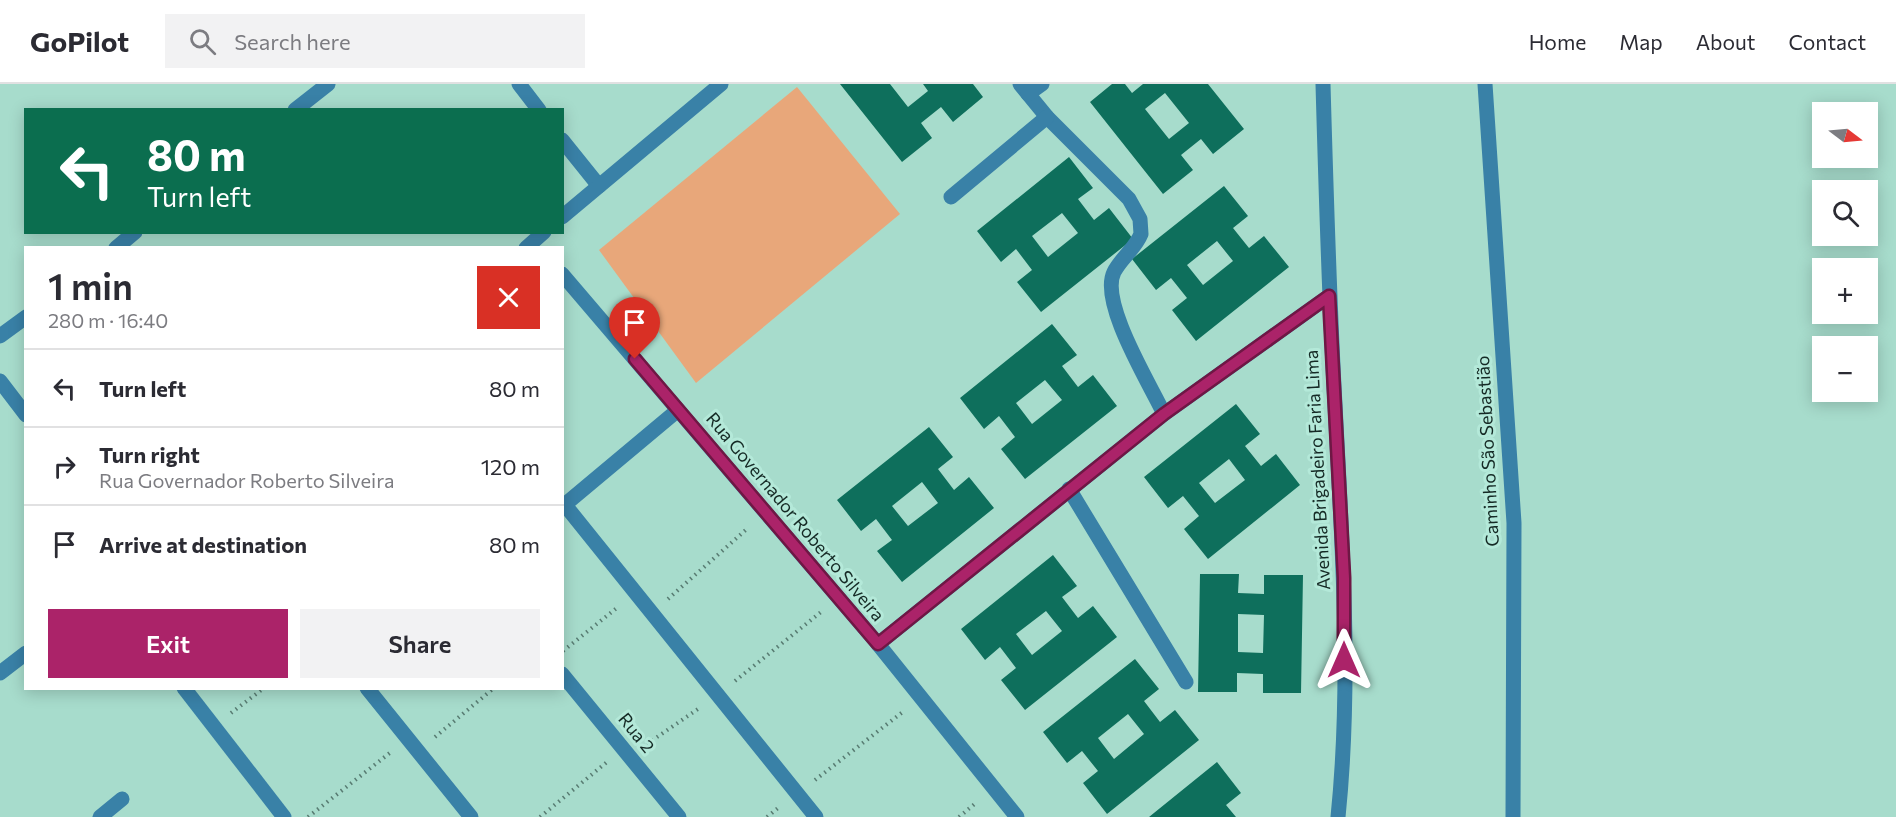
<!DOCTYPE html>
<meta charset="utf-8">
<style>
:root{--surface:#fff;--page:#f2f2f3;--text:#2b2b33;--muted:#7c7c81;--line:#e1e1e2;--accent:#ab2369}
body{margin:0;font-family:Commissioner,sans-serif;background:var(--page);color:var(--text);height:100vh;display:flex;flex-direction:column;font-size:22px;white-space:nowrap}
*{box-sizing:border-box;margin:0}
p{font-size:20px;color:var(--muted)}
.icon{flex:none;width:33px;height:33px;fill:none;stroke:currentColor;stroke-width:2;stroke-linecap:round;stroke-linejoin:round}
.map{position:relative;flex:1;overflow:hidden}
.side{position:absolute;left:24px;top:162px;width:540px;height:444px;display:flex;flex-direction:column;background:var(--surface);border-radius:0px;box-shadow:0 3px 15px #0003}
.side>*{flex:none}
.banner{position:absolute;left:24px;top:24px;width:540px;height:126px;border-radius:0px;box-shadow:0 3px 15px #0003;background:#0b6e4f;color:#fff;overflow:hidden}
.needle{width:39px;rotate:106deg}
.tools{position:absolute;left:1812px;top:18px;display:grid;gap:12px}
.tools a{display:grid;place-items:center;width:66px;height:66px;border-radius:0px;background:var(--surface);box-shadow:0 3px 15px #0003;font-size:30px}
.pin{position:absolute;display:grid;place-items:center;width:51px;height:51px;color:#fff;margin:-62px -26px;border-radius:50% 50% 50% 0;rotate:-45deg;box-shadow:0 0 6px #0007}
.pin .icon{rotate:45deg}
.me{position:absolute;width:66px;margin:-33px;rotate:0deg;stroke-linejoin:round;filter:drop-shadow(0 0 4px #0008)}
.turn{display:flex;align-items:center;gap:21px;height:126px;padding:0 24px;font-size:27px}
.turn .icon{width:78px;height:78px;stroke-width:2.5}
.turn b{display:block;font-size:42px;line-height:51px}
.round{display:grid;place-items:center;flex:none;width:63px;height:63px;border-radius:0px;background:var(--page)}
.headline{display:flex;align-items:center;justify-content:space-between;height:102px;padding:0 24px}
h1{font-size:36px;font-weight:600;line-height:45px}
.primary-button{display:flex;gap:12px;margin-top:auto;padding:12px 24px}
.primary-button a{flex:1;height:69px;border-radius:0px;background:var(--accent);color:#fff;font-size:24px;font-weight:600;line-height:69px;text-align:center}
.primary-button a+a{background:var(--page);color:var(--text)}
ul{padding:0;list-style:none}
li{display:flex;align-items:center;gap:18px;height:78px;padding:0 24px;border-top:2px solid var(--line)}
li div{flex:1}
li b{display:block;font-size:22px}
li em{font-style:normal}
header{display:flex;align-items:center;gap:36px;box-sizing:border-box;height:84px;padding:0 30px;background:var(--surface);border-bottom:2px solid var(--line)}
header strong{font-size:28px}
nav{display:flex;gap:33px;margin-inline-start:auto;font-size:21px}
.search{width:420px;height:54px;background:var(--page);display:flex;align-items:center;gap:15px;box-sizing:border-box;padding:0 21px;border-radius:0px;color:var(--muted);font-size:22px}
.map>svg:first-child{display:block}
.green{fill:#e8a77a}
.building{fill:#0e6f5c;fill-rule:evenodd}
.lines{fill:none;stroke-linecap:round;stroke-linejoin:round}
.path{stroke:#587c72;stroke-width:4;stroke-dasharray:1.5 4.5;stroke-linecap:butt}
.minor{stroke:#3981a7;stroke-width:15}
.route-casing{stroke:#6f1744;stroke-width:15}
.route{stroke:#ab2369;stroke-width:10}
.labels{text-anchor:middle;stroke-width:6;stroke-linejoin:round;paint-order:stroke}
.street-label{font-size:18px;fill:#152a25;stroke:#b4e9d9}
</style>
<header>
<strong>GoPilot</strong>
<div class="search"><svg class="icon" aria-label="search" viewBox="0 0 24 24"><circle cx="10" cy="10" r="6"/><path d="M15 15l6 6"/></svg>Search here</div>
<nav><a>Home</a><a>Map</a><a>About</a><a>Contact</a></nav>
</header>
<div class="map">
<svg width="1896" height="733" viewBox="0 0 1896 733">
<rect width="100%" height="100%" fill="#a7dccc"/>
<!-- green -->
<polygon class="green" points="797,3 900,130 696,299 599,166"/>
<!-- building -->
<g class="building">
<polygon points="840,0 890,0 908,23 928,7 923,0 973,0 983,13 953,38 941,23 921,39 932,54 902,78"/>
<path d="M1112 0H1125L1132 9 1143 0H1208L1244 45 1213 70 1201 55 1181 71 1193 86 1163 110 1090 18ZM1165 9 1189 39 1169 55 1145 25Z"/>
<path d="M1069 73 1093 104 1078 115 1094 136 1109 124 1133 155 1041 228 1017 198 1032 186 1016 165 1001 178 977 147ZM1062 129 1078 149 1048 173 1032 152Z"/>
<path d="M1224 102 1248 132 1233 144 1249 164 1264 152 1289 183 1196 257 1172 226 1187 214 1171 194 1156 206 1132 175ZM1217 157 1233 177 1203 201 1187 181Z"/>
<path d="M1052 240 1077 271 1062 282 1078 303 1093 291 1117 322 1025 395 1001 365 1015 353 999 332 984 345 960 314ZM1045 296 1062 316 1032 340 1016 319Z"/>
<path d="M1236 320 1260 350 1245 362 1261 382 1276 370 1300 401 1208 475 1184 445 1199 432 1183 412 1168 424 1144 393ZM1229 375 1245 396 1215 419 1199 399Z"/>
<path d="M929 343 953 373 938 385 954 406 969 393 994 424 902 498 877 467 892 456 876 435 861 447 837 416ZM922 398 938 419 908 442 892 422Z"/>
<path d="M1053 471 1077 502 1062 513 1078 534 1093 522 1117 553 1025 626 1001 596 1016 584 1000 563 985 576 961 545ZM1046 527 1062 547 1032 571 1016 550Z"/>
<path d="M1200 490H1239L1238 509 1264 510V491H1303L1301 609H1263V590L1237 589V608H1198ZM1238 530 1264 531 1263 569 1238 568Z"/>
<path d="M1135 575 1159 605 1144 617 1160 638 1175 626 1199 656 1107 730 1083 699 1098 687 1082 667 1067 679 1043 648ZM1128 630 1144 650 1114 675 1098 654Z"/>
<polygon points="1217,678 1241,709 1226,721 1236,733 1149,733"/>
</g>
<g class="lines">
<!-- path -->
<g class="path">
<polyline points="668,515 748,444"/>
<polyline points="563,567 618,523"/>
<polyline points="735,597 821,528"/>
<polyline points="231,629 264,604"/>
<polyline points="435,653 494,604"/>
<polyline points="647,660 698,625"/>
<polyline points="815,696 904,627"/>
<polyline points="308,733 391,668"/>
<polyline points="540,733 607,678"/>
<polyline points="767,733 778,724"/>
<polyline points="959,733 977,718"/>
</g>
<!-- minor -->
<g class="minor">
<polyline points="519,0 539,26"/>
<path d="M1020 0 1047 33 1129 115 1140 135 1141 150C1135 165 1121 174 1114 188 1099 218 1150 300 1164 330"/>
<path d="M1323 0C1326 107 1329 214 1335 321 1342 458 1352 597 1338 733"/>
<polyline points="1485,0 1514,439 1513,733"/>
<polyline points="1028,10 1042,0"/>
<polyline points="295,26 328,0"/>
<polyline points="562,56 599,102"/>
<polyline points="951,113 1047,33"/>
<polyline points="562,133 721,0"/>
<polyline points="116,164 135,148"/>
<polyline points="526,164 544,148"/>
<polyline points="562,190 878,560 1017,733"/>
<polyline points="0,252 26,233"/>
<polyline points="0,297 26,331"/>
<polyline points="1069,405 1186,598"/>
<polyline points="565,421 816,733"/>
<polyline points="562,423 678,326"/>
<polyline points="878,560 1164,330 1329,212"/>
<polyline points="0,589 26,569"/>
<polyline points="562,590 679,733"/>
<polyline points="184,604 284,733"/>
<polyline points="367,604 471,733"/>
<polyline points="100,733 122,715"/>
</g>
</g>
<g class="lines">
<defs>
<polyline id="route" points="635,275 878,560 1164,330 1329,212 1344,494 1344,576"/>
</defs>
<!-- route casing -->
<use href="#route" class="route-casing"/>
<!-- route -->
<use href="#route" class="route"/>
</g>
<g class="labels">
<!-- street labels -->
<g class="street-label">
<text transform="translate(1488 367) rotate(-93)" y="6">Caminho São Sebastião</text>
<text transform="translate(1318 386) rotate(-93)" y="6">Avenida Brigadeiro Faria Lima</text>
<text transform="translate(795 433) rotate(50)" y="6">Rua Governador Roberto Silveira</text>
<text transform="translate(636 649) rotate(51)" y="6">Rua 2</text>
</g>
</g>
</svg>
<div class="tools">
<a><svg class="needle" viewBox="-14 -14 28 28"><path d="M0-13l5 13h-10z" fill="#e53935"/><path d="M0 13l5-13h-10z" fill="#7c7c81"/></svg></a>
<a><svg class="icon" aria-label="search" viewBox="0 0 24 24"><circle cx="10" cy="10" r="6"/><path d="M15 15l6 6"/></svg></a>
<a>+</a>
<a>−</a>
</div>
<div class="pin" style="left:635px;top:275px;background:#d93025"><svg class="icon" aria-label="arrive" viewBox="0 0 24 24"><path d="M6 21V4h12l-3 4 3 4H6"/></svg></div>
<svg class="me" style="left:1344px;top:576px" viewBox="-20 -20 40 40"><path d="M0-17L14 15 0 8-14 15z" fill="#ab2369" stroke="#fff" stroke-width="4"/></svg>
<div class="banner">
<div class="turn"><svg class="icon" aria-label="left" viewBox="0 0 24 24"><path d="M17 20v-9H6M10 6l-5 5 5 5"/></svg><div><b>80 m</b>Turn left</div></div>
</div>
<section class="side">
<div class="headline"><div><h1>1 min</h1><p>280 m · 16:40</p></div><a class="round" style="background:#d93025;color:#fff"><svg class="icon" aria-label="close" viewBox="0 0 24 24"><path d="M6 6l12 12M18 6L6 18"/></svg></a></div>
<ul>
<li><svg class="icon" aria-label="left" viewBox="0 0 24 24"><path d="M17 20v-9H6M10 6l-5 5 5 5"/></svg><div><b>Turn left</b></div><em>80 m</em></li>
<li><svg class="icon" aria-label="right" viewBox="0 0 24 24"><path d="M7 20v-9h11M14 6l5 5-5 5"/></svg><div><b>Turn right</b><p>Rua Governador Roberto Silveira</p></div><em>120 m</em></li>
<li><svg class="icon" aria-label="arrive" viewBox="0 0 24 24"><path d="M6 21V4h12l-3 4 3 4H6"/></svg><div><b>Arrive at destination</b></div><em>80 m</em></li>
</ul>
<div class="primary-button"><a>Exit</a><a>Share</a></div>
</section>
</div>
